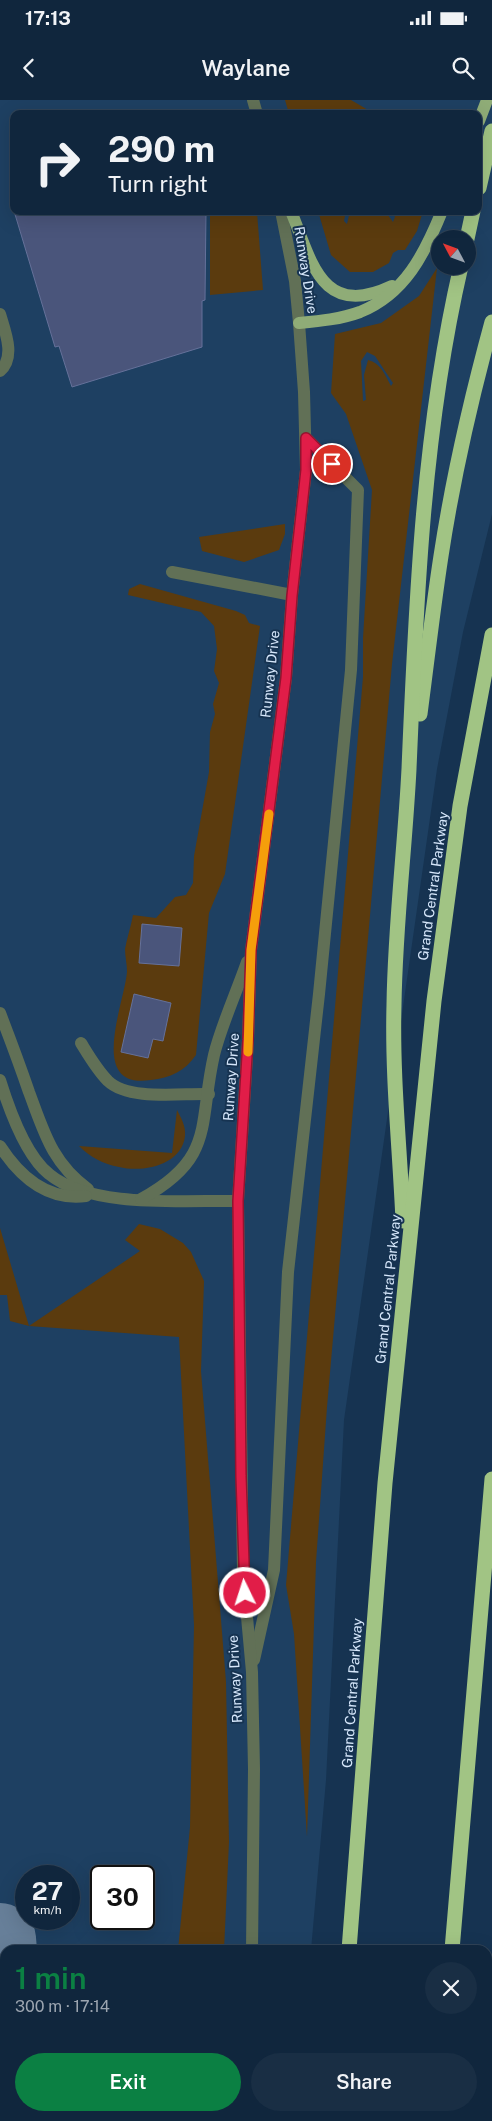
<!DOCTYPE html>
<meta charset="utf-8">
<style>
:root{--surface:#10263d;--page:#192e44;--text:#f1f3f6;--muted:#9ca5b0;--line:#304357;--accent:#0b8043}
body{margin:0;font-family:"Public Sans",sans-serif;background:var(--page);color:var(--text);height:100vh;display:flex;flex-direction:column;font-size:19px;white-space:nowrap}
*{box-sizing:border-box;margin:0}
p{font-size:16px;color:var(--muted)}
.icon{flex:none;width:28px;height:28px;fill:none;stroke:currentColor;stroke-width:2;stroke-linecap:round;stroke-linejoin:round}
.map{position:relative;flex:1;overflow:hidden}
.drawer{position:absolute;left:0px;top:1845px;width:492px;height:176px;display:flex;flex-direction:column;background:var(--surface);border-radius:15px 15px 0 0;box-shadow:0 5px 20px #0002,0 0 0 1px var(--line)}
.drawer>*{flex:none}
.banner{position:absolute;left:10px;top:10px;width:472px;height:105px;border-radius:10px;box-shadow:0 5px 20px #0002,0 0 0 1px var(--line);background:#10263d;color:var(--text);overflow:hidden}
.needle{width:32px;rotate:311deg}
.controls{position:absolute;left:431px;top:130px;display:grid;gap:10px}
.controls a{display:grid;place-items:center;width:45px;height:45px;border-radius:50%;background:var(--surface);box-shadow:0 5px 20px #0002,0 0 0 1px var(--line);font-size:25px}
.speed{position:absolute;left:15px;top:1765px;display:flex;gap:10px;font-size:25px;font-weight:700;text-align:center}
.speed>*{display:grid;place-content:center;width:65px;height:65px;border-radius:50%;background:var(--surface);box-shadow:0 5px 20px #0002,0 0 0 1px var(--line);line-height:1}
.speed small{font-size:12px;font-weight:400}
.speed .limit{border:2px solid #111;border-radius:8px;background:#fff;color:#111}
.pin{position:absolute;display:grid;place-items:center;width:42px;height:42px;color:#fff;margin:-21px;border:2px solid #fff;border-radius:50%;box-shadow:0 1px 5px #0007}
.me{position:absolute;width:55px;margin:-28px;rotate:356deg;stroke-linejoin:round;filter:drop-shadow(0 0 4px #0008)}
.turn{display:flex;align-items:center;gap:18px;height:105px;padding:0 15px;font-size:22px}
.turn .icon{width:65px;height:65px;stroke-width:2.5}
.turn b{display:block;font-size:35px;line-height:42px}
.round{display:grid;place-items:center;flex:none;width:52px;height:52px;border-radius:26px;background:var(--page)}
.overview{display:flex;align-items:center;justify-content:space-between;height:85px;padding:0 15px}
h1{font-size:30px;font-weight:600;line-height:38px;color:var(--accent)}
.cta{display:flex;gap:10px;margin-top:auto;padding:10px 15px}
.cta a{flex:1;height:58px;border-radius:30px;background:var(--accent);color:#fff;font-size:20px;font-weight:600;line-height:58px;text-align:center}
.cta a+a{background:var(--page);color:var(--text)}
.status{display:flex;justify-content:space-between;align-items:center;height:35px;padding:0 25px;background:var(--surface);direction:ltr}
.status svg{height:14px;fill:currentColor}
header{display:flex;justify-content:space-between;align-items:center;height:65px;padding:0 15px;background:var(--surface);font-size:22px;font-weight:600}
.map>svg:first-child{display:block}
.built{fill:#1e4062;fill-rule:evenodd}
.green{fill:#5b3b0e;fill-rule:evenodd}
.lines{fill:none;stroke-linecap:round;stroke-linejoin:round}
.taxiway{stroke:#677f99;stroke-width:72}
.building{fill:#4a557b;stroke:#65719a}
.minor{stroke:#617056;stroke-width:12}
.major{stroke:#8fac77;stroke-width:12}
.highway{stroke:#a1c484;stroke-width:15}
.route-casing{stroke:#92132f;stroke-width:12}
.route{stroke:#e11d48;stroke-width:9}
.slow{stroke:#f59e0b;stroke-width:9}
.labels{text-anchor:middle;stroke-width:4;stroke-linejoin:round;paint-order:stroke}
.street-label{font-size:14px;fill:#d6e7fb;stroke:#163351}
</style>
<div class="status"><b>17:13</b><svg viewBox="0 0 49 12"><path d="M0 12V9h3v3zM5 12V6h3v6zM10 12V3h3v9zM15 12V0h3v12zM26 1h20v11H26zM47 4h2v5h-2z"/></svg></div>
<header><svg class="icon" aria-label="back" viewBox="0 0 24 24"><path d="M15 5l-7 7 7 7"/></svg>Waylane<svg class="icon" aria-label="search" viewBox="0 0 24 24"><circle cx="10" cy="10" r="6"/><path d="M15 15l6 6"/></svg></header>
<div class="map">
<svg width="492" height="2021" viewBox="0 0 492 2021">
<rect width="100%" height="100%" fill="#163351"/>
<!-- built -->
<path class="built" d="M0 0H492V414L463 532 437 669 344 1320 326 1680 311 1850H5V2016H296V2021H0ZM14 14H479V111H14ZM440 139H468V166H440ZM26 1776H69V1819H26ZM101 1776H144V1819H101Z"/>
<!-- green -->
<g class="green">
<polygon points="285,0 351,0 375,14 289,14"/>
<polygon points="210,111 257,112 263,190 210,195"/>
<polygon points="318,111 346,111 344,121 347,124 350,111 385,111 393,122 395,117 391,111 423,111 417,131 405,150 398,150 393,153 389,163 373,172 350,172 331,155"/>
<path d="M437 168 392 564 327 1307 316 1462 307 1737 294 1534 286 1485 363 577V538L372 390 346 314 331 293 335 234 381 223 419 196ZM367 252 375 256 393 283 391 286C385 275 381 263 368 260L364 275 366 300 363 301 361 261Z"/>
<polygon points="285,424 285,434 279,450 244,462 202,451 199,437"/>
<path d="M140 484 236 511 245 515 249 523 260 526 225 774 209 813 196 955C185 971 170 978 151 980 87 990 124 905 127 872 127 864 125 856 125 849 127 838 131 826 133 815L156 818 175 797 186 795 193 783 194 756 209 672 210 632 215 614 213 604 219 583 214 571 217 549 214 526 201 512 128 495 129 489Z"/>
<path d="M177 1010C181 1018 186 1026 185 1036 182 1065 143 1073 119 1067 103 1064 90 1057 79 1046L172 1053Z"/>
<polygon points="139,1124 160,1129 183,1143 191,1152 204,1181 201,1271 226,1582 229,1742 224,1850 178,1850 190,1727 194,1525 179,1237 29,1226 10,1221 7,1195 0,1195 0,1128 29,1226 140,1151 125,1140"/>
</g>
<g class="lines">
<!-- taxiway -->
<g class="taxiway">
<polyline points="0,1839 5,1900"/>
<polyline points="14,2016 15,2021"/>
</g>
</g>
<!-- building -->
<g class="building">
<polygon points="14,111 206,111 205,200 202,201 202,247 72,287 59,246 55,247"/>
<polygon points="142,824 182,828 179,866 139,863"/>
<polygon points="134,894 171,903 163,941 153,939 148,958 121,952"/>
</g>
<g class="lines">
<!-- minor -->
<g class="minor">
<polyline points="253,0 257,14"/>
<path d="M0 214C5 231 16 257 0 271"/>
<polyline points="172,472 292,495"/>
<path d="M0 913C10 939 20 966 29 992 44 1032 52 1063 88 1089"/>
<path d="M81 943C89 956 97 970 108 981 129 1001 181 993 209 994"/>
<path d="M0 980C9 1009 25 1055 49 1074 91 1109 185 1100 238 1101"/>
<path d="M0 1046C20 1077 47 1101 86 1096"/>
<path d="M141 1099C216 1058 198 1025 214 955 221 926 237 891 247 862"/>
<polyline points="254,1560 274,1470 288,1172 319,894 351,570 358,390 306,338"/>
<polyline points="252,1850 254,1669 252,1572 243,1473 238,1101 248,940 251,850 286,578 292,495 306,370 304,292 299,223 295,181 281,111"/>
<polyline points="238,2021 238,2016"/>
</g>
<!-- major -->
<g class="major">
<polyline points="479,21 487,0"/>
<path d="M291 111C312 163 322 219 392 186"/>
<path d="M299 223C320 221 341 219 360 212 405 194 425 153 442 111"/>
</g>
<!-- highway -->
<g class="highway">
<polyline points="479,88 492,31"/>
<polyline points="467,139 473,111"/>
<path d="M420 614C427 561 433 508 441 456 453 377 471 299 492 222"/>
<path d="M403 1121C400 1050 392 977 394 905 395 826 405 748 409 669 416 501 423 330 461 166"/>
<polyline points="349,1850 385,1383 434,901 460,706 492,535"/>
<polyline points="452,1850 492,1379"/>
<polyline points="488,1955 492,1926"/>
<polyline points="331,2021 332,2016"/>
<polyline points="435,2021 436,2016"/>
<polyline points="473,2021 475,2016"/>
</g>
</g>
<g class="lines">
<defs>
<polyline id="route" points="245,1493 241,1376 238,1101 248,940 251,850 286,578 292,496 306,370 306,338 332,364"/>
</defs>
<!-- route casing -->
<use href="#route" class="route-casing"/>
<!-- route -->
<use href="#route" class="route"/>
<!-- slow -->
<polyline class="slow" points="248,952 251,850 269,714"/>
</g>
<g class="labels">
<!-- street labels -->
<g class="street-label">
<text transform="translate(306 170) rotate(81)" y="5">Runway Drive</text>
<text transform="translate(270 574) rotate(-84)" y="5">Runway Drive</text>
<text transform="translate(433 786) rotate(-82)" y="5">Grand Central Parkway</text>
<text transform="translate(231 977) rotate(-86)" y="5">Runway Drive</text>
<text transform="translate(388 1189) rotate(-84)" y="5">Grand Central Parkway</text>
<text transform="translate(235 1579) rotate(-93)" y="5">Runway Drive</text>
<text transform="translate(352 1593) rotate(-86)" y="5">Grand Central Parkway</text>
</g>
</g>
</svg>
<div class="controls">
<a><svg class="needle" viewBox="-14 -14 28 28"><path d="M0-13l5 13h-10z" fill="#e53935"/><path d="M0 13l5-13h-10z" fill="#9ca5b0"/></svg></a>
</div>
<div class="speed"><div>27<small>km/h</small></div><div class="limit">30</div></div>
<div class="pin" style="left:332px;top:364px;background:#d93025"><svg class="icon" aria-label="arrive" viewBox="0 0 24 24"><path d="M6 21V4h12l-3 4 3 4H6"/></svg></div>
<svg class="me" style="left:245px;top:1493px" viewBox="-20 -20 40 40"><circle r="17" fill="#e11d48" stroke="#fff" stroke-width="3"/><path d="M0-11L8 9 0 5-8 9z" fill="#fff"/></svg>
<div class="banner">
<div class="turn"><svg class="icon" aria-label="right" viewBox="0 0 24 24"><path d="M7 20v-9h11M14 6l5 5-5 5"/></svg><div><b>290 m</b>Turn right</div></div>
</div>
<section class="drawer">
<div class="overview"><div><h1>1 min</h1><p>300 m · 17:14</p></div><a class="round"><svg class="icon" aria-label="close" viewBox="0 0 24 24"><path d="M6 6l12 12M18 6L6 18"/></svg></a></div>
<div class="cta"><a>Exit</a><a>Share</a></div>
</section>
</div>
